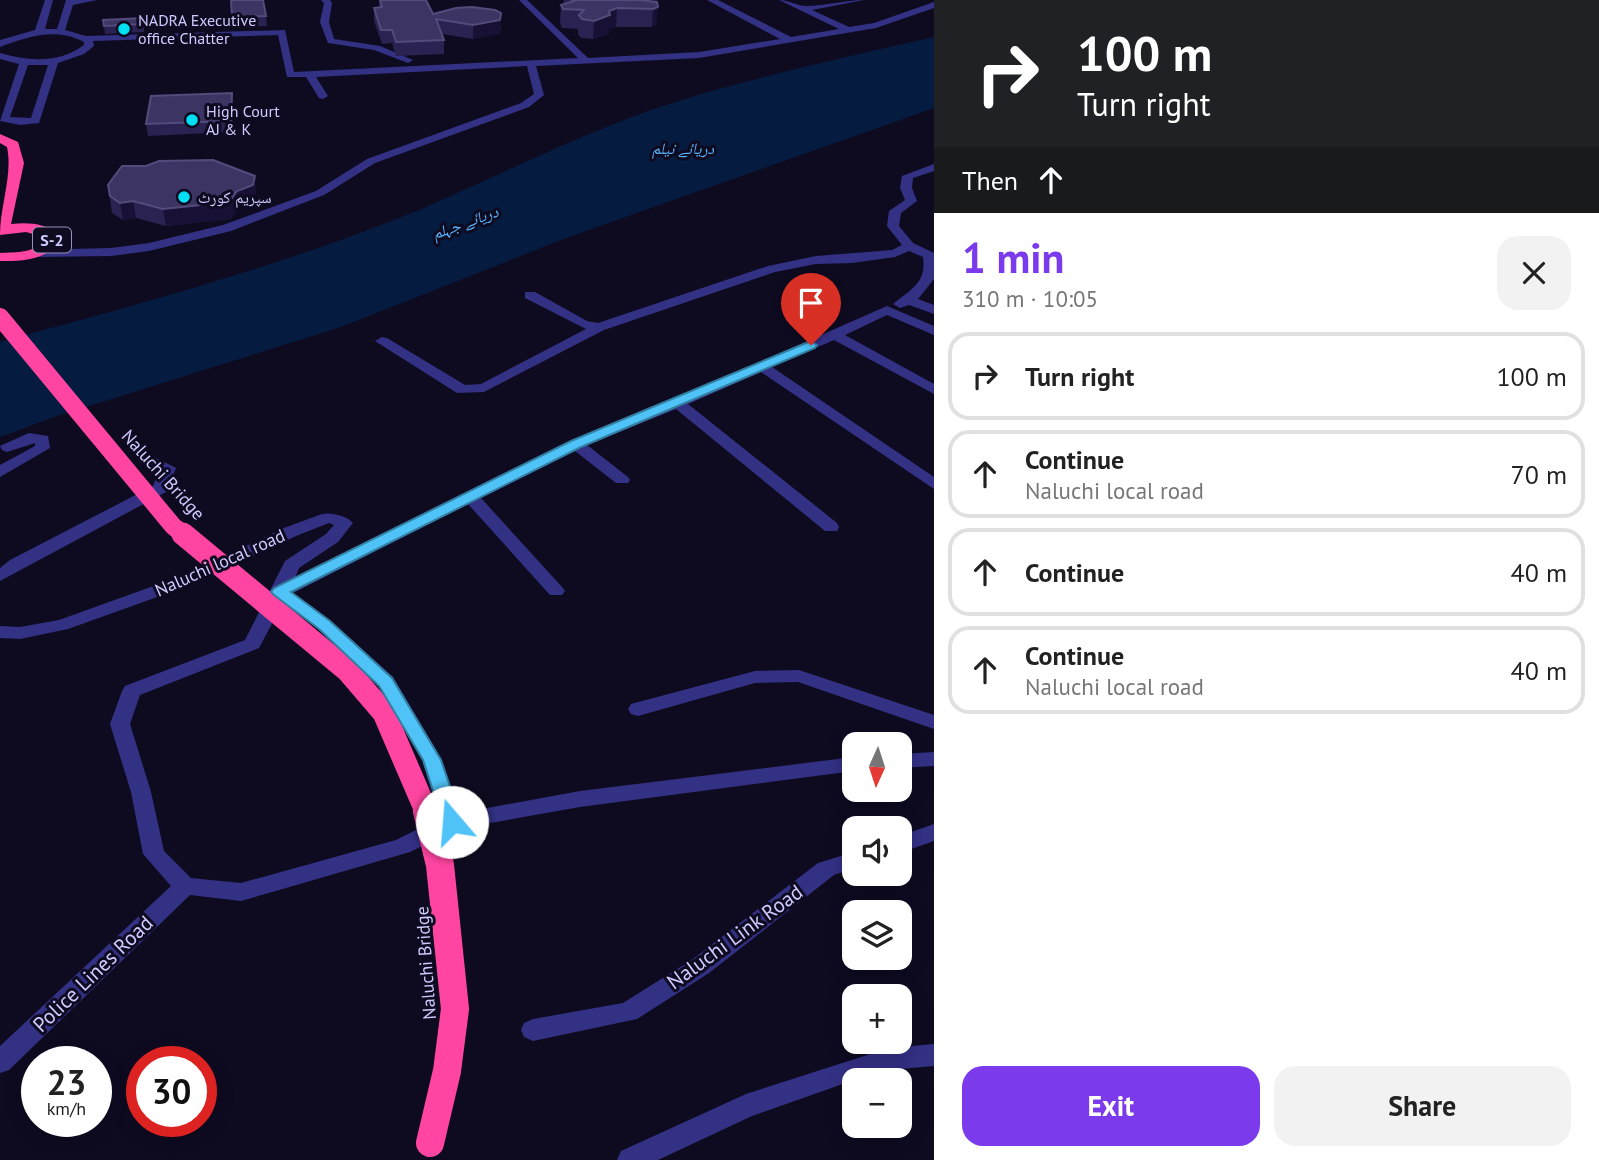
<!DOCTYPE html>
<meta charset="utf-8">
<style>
:root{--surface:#fff;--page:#f2f2f2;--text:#222;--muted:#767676;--line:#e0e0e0;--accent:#7c3aed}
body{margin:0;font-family:"PT Sans","Noto Naskh Arabic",sans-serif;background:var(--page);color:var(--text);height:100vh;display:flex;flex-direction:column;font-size:26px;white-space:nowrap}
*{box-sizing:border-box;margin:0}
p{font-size:23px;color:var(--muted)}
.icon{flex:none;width:38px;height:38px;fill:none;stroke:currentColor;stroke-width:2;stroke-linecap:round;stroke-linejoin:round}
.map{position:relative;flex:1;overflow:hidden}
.drawer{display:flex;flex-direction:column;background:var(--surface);width:665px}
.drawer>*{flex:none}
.hud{background:#202124;color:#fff;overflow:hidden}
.needle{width:46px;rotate:183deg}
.buttons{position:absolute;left:842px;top:732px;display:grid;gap:14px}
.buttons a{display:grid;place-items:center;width:70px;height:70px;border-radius:14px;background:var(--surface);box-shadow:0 4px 18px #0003;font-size:35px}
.speed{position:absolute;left:21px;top:1046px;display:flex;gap:14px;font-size:35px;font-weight:700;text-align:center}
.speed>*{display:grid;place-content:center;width:91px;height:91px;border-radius:50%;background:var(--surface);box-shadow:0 4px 18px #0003;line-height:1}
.speed small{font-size:18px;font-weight:400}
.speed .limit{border:10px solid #d22;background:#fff;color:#111}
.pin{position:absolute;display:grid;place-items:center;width:60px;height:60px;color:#fff;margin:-72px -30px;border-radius:50% 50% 50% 0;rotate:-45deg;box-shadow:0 0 7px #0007}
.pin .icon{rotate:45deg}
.me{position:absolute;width:77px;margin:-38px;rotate:342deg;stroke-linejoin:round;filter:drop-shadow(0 0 5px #0008)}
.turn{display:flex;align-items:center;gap:24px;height:147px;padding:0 28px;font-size:32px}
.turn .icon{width:91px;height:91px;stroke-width:2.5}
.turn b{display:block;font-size:49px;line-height:60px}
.then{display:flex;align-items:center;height:66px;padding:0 28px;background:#0003;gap:14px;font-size:26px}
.round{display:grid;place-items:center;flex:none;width:74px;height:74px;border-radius:21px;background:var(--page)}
.summary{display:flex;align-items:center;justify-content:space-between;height:119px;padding:0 28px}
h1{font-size:42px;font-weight:600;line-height:52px;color:var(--accent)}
.cta{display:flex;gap:14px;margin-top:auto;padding:14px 28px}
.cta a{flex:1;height:80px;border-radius:21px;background:var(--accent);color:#fff;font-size:28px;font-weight:600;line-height:80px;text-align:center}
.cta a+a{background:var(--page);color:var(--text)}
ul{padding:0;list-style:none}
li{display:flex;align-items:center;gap:21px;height:88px;margin:0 14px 10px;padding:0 14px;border:4px solid var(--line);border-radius:21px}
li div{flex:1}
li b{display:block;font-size:26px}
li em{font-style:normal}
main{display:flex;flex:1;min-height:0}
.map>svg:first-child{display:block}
.water{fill:#051b40}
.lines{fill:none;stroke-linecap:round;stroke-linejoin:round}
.minor{fill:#333184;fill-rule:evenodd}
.highway{fill:#ff45a1;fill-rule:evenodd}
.highway-bridge-far2{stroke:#ff45a1;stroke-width:18}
.highway-bridge-far1{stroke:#ff45a1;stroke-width:23}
.highway-bridge{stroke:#ff45a1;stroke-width:28}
.wall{fill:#2a2250}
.shaded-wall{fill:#181135}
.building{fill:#3c3463;stroke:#534b7b;stroke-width:2}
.route{fill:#4fc3f7;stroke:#337fa1;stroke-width:2}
.poi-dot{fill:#00e0f5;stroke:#0e0b21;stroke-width:2.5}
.labels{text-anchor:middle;stroke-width:6;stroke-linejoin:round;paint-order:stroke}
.far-poi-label{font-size:16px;fill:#d0caff;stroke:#0e0b21;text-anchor:start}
.far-water-label{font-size:16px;font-style:italic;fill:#58b4ff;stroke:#0e0b21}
.shield{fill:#0e0b21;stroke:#9691bc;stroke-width:2}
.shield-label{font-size:16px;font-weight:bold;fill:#d0caff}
.street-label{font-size:18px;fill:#d0caff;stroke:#0e0b21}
.near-street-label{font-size:21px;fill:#d0caff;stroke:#0e0b21}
</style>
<main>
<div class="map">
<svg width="934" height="1160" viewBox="0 0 934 1160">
<rect width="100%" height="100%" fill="#0e0b21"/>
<!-- water -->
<path class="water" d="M934 37V108L566 238 341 327 57 416 0 437V342C141 304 284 265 419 210 503 174 585 131 672 103 758 76 846 57 934 37Z"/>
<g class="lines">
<!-- minor -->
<g class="minor">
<path d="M45 0H53L45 29H57L66 0H97L73 5 65 30 86 36 285 30 294 72 578 58 519 0H527L588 58 699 52 780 39 707 0H718L791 37 839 29 779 0C789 0 797 6 806 6 826 6 845 0 864 0L812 10 849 27 874 23 934 2V8L876 28 699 58 536 66 544 95 529 107 375 163 324 195 231 231 149 251 111 256 34 257 30 256V250L111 248 149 243 223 225 316 191 367 159 521 103 534 94 527 66 316 77 328 96 323 99 319 98 306 77H287L278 35 93 41 94 46 84 54 58 63 39 123 20 125 0 121 19 64 0 59V53C28 61 59 64 84 45V42C55 27 28 37 0 47V40L35 30ZM28 65H48L31 118 10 117Z"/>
<polygon points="321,0 330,0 332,3 329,22 334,39 380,46 413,60 408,63 374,50 328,43 320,22 324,3"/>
<path d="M934 164V171L913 178 912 188 917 201 901 213 899 226 913 243 934 253V279L918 299 934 305V314L909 305 900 308 893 304C910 290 927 283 923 257L909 251 895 257 852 263 816 264 775 272 604 330 484 392 457 393 375 341 382 337 387 338 465 385 481 384 586 329 525 298V292H535L587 321 598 323 768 266 816 256 892 250 902 245 887 226 889 211 905 200 900 188 902 176Z"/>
<path d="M887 306 934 326V335L887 315 845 335 934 384V394L834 340 772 367 934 477V489L761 372 688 404 837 523 839 527 837 531H825L676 409 587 445 628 477 630 480 628 483H616L575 451 481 498 562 587 565 591 562 595H550L468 504 293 593 331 621 393 677 442 760 460 813 580 791 854 757V771L580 807 456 829 410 852 241 901 190 895 9 1070 0 1073V1046L171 886 143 854 131 792 110 724 122 691 125 686 245 640 285 561 326 534 334 525 329 523 296 536 199 582 68 629 20 639 0 638V626L20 627 59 620 187 574 284 528 322 514C331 512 347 516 353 523L338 542 299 568 295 578 571 441 673 400ZM283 603 319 629 379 686 422 760 440 818 396 840 241 883 191 878 164 851 151 792 130 724 140 695 259 648Z"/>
<polygon points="29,433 48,436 50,448 0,477 0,465 35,446 35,443 7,452 2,450 0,446"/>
<polygon points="144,452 176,468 166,492 0,581 0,568 10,560 153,486 159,470 136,457 138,454"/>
<polygon points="799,670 934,715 934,729 798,682 755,683 638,716 631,714 628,709 631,704 755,671"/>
<polygon points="934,752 934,766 900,768 900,754"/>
<polygon points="934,824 934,841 900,853 900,836"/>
<polygon points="854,852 854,868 834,875 709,973 637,1019 533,1041 524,1037 521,1030 524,1023 533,1019 623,1003 693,959 818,863"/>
<polygon points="934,1044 934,1066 889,1070 854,1080 752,1116 658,1160 617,1160 621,1151 746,1094 889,1048"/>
</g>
<!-- highway -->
<path class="highway" d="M0 134 18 142 24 163 11 224C28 222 46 223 58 235 54 261 21 261 0 261V253C15 252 39 254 43 237L26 232 0 235C0 205 13 175 7 147L0 143Z"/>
<!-- highway-bridge-far2 -->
<polyline class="highway-bridge-far2" points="0,317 173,526 185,536"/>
<!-- highway-bridge-far1 -->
<polyline class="highway-bridge-far1" points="183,534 348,671 384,713 427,813"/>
<!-- highway-bridge -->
<polyline class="highway-bridge" points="427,811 440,865 455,1009 447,1071 430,1143"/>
</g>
<!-- wall -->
<g class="wall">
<polygon points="231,0 266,16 267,26 233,28"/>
<polygon points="379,0 426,0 433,14 501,27 500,33 473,39 442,34 444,40 444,54 396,56 392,43 382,44 374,21 374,8 379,7"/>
<polygon points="564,0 640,0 657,2 656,25 652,27 616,27 609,29 609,34 593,39 581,38 578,34 578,29 562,28 560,23 561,5 563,4"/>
<polygon points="103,20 144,25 144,32 105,34"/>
<polygon points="233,105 232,132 148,136 146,124"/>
<polygon points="108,185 256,192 254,201 239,207 231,219 166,226 136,218 123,220 112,213"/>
</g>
<!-- shaded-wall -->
<g class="shaded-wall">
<polygon points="658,7 656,25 652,27 653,9"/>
<polygon points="617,8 616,27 609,29 609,34 593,39 594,21 609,11"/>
<polygon points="501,13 500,33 473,39 473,25"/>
<polygon points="232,93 233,105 232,132 231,121"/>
<polygon points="255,176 256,192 254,201 239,207 231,219 166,226 163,209 237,191"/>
<polygon points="133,201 136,218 123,220 120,203"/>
</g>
<!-- building -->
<g class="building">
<polygon points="231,0 263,0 266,16 232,17"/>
<polygon points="380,0 426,0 433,14 456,8 472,7 495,10 501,13 500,20 473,25 436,19 444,40 396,42 392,30 381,30 374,8 382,7"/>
<polygon points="571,0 640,0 657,2 658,7 653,9 617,8 609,11 610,15 594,21 582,19 579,15 584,10 563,9 561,5 574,1"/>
<polygon points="143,18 143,24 104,26 103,20"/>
<polygon points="232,93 231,121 146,124 151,96"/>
<polygon points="213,160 255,176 253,185 237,191 229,202 163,209 133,201 120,203 110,196 108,185 122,166 146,166 159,161"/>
</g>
<!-- route -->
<polygon class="route" points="811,341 817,345 815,348 581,447 291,592 330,621 392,678 441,760 462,822 459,827 452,829 445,827 423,760 379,686 319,629 274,595 271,592 274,588 571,441"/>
<!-- markers -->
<g class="poi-dot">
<circle cx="124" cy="29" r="7"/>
<circle cx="192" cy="120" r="7"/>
<circle cx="184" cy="197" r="7"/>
</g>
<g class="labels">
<!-- far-poi labels -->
<g class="far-poi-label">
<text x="138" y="26">NADRA Executive<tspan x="138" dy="18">office Chatter</tspan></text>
<text x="206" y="117">High Court<tspan x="206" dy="18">AJ &amp; K</tspan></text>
<text x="198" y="203">سپریم کورٹ</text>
</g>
<!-- far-water labels -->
<g class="far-water-label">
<text x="683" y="154">دریائے نیلم</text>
<text transform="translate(465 222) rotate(-20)" y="6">دریائے جہلم</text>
</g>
<!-- shield labels -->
<rect class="shield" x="33" y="227.5" width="38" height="25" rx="5"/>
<g class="shield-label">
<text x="52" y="246">S-2</text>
</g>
<!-- street labels -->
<g class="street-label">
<text transform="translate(163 475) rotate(48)" y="6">Naluchi Bridge</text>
<text transform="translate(220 563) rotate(-24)" y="6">Naluchi local road</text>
<text transform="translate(426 963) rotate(-94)" y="6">Naluchi Bridge</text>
</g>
<!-- near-street labels -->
<g class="near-street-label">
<text transform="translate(735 937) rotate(-36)" y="7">Naluchi Link Road</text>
<text transform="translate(93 974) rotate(-44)" y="7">Police Lines Road</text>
</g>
</g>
</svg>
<div class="buttons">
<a><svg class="needle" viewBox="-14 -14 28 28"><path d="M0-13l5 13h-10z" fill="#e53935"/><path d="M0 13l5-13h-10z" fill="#767676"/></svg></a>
<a><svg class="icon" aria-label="sound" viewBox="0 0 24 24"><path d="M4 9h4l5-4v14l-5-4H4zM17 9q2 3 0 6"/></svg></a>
<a><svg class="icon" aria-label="layers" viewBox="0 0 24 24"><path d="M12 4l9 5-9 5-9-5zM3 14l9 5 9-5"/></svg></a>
<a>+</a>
<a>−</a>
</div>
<div class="speed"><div>23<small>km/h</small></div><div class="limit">30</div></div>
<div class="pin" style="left:811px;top:345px;background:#d93025"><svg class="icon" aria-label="arrive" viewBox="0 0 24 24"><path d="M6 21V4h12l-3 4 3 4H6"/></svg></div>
<svg class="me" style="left:452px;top:822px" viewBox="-20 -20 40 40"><circle r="19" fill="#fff"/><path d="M0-13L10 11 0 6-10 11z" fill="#4fc3f7"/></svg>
</div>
<section class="drawer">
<div class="hud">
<div class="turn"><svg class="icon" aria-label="right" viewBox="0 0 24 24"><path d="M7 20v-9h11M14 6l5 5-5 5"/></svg><div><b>100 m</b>Turn right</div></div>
<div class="then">Then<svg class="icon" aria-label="ahead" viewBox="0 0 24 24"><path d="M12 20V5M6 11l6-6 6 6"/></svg></div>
</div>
<div class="summary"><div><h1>1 min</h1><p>310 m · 10:05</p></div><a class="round"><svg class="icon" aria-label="close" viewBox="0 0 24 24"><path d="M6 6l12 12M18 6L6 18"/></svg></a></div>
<ul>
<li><svg class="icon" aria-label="right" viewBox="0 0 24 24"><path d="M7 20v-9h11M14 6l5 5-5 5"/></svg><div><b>Turn right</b></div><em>100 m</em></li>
<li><svg class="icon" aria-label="ahead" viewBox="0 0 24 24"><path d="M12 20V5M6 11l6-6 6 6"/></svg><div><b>Continue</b><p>Naluchi local road</p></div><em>70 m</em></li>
<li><svg class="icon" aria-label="ahead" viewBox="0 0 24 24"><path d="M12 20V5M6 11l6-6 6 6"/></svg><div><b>Continue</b></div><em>40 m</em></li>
<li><svg class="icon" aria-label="ahead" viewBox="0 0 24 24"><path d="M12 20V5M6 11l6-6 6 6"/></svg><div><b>Continue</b><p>Naluchi local road</p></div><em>40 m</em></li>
</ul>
<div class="cta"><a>Exit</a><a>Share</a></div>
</section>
</main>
